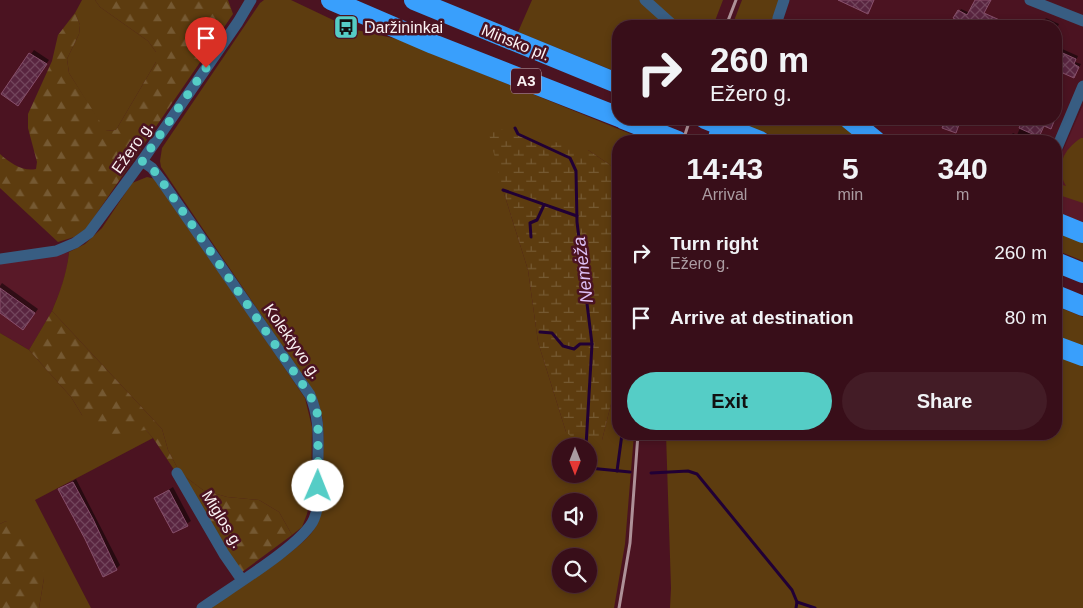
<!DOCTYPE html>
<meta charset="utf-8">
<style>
:root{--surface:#380e19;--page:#431c26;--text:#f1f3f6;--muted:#ab9ca2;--line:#522e38;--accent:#55cdc6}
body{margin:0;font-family:Arial,sans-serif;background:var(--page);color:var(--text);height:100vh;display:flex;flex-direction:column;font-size:19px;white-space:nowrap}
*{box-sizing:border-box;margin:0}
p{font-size:16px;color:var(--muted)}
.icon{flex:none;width:28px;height:28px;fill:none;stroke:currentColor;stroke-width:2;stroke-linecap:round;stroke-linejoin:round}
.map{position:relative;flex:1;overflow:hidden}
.drawer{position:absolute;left:612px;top:135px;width:450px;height:305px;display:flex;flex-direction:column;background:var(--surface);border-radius:20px;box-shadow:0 2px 8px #0003,0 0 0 1px var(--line)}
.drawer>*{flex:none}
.guide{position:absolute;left:612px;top:20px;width:450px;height:105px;border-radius:20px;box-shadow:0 2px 8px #0003,0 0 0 1px var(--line);background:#380e19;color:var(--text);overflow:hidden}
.needle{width:32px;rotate:180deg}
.fabs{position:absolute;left:552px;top:438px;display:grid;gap:10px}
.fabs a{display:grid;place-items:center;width:45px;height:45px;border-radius:50%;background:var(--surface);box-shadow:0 2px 8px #0003,0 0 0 1px var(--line);font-size:25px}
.pin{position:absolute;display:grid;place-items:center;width:42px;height:42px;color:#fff;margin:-51px -21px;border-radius:50% 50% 50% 0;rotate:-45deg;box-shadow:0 0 5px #0007}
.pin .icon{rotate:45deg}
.me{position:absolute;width:55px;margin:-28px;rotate:1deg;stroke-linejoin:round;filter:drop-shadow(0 0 4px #0008)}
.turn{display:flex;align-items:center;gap:18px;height:105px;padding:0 15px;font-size:22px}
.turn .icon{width:65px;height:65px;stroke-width:2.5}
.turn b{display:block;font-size:35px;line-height:42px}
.eta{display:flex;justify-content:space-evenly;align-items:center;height:85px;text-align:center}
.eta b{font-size:30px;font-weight:600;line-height:35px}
.action{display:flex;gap:10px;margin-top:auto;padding:10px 15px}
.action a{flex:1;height:58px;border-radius:30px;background:var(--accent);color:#111;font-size:20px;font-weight:600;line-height:58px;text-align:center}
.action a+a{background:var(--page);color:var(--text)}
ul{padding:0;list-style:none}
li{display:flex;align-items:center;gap:15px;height:65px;padding:0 15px}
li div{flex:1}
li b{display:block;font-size:19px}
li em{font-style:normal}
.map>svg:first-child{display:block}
.built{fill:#591928}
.grass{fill:#5d3c0f;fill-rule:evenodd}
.forest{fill:url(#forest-firs)}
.wetland{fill:url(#wetland-marsh)}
.shadow{fill:#0007}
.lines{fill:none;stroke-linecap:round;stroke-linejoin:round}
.stream{stroke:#210035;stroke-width:3}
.building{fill:url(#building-cross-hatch);stroke:#874f6b}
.street{stroke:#385d82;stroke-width:11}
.highway{stroke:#399ffc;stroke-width:20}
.rail{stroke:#ae9198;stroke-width:3}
.highway-bridge{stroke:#399ffc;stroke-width:20}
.route{stroke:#55cdc6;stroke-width:9;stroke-dasharray:0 16.2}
.labels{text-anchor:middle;stroke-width:5;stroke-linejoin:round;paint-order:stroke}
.shield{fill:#4b1321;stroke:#c6afb4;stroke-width:1}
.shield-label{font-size:15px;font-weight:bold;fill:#faf2f3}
.poi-label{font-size:16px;fill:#faf2f3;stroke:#4b1321;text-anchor:start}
.street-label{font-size:16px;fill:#faf2f3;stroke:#4b1321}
.water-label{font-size:18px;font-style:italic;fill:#ddbff5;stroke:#4b1321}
</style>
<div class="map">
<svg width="1083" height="608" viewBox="0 0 1083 608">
<defs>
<pattern id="forest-firs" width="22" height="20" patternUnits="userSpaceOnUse" patternTransform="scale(1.25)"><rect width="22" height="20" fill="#5d3c0f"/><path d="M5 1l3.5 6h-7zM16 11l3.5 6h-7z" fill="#755932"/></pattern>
<pattern id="wetland-marsh" width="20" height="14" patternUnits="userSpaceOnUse" patternTransform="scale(1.25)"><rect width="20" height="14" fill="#5d3c0f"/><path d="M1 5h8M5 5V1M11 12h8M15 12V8" fill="none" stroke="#755932"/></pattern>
<pattern id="building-cross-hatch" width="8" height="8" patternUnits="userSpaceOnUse" patternTransform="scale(1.25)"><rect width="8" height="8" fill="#592540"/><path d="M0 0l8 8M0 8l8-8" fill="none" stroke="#72455c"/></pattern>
</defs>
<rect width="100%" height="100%" fill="#4b1321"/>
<!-- built -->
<g class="built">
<polygon points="1083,105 1083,224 1056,213 1056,166"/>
<polygon points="69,252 67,268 62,286 52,311 29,350 0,333 0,263"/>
</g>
<!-- grass -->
<g class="grass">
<polygon points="82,0 95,0 100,7 148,41 156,52 156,62 116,130 105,131 69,73 67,59 79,34 80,25 75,13"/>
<path d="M264 0H291L352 29 397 39 648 141H619V171L588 150 503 190 528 270 538 342 566 432 602 440 619 372V434H634L625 544 614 608H210C233 592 306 548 316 526 325 508 323 486 323 466 323 448 325 429 321 412 319 404 314 395 310 387L161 167 160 161 162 148 260 3ZM561 446H589V474H561ZM561 501H589V529H561ZM561 556H589V584H561Z"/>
<polygon points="532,0 723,0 713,26 619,26 619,73 518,32"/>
<polygon points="742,0 780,0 772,26 732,26"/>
<polygon points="730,119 841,119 866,141 786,141"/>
<path d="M1081 138H1083V203L1056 194V183L1066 186C1055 167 1063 150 1081 138Z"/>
<path d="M147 177 156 179 305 398 312 427 311 495 307 514 302 527 292 535 279 512 259 500 227 497 203 490 180 473 168 450 162 429 52 311C60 292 67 273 69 252L85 244 102 228 132 183Z"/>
<polygon points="1056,228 1083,239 1083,261 1056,250"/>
<polygon points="1056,306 1083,317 1083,349 1056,339"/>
<polygon points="0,333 29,350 71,397 82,415 146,430 153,438 35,500 91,608 39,608 44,578 6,521 0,524"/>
<polygon points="1056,353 1083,364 1083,608 670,608 671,588 666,434 1056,434"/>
</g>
<!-- forest -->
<g class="forest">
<path d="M95 0H228L233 14 86 229 74 237 58 242 0 188V154C10 163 23 172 36 169L37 162 28 128V114L52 61 58 35 75 13 80 25 79 34 67 59 69 73 106 131 116 130 156 62V52L148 41 100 7Z"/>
<polygon points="52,311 162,429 168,450 180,473 203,490 227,497 259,500 279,512 292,535 242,572 153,438 146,430 103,436 82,415 71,397 29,350"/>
<polygon points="6,521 40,547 44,578 39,608 0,608 0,524"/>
</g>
<!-- wetland -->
<polygon class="wetland" points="487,126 588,150 619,171 619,372 602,440 594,445 580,444 566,432 538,342 528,270 503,190"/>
<!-- shadow -->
<g class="shadow">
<polygon points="973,8 1005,26 969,26 955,18 961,9 970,13"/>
<polygon points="1046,18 1059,24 1056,30 1056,26 1036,26 1039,22 1042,24"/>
<polygon points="1060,48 1078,56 1075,62 1081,64 1074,76 1056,54"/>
<polygon points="34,50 49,60 18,104 3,94"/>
<polygon points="946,119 961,120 955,132 943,127"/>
<polygon points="1024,119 1055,119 1052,125 1045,125 1039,135 1034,133 1031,141 1006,141 1013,133 1017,135"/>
<polygon points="2,283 38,309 27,324 0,312 0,286"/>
<polygon points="76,479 120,565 116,569 86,539 60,490"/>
<polygon points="173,487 191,521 174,532 156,498"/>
</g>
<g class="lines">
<!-- stream -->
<g class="stream">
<polyline points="515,128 518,134 570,158 576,171 577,222 592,344 586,446"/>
<polyline points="503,190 577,216"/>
<polyline points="531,237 530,223 537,220 544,205"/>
<polyline points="540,332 552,333 563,346 574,349 580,344 592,344"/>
<polyline points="589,468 630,472"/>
<polyline points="617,471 622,434"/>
<polyline points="651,473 688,471 697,474 792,590 797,602 796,608"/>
<polyline points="797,602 815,608"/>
</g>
</g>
<!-- building -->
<g class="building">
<polygon points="838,0 874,0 868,14"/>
<polygon points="975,0 991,0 984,13 1013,26 968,26 953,18 958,10 967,15"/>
<polygon points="1056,50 1076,59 1074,64 1079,67 1074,78 1056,70"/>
<polygon points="29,53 47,64 18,106 1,94"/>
<polygon points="945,119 957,119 957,120 960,122 956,133 942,128"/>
<polygon points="1023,119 1055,119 1051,129 1044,126 1039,137 1019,128"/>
<polygon points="0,288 35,313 23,330 0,313"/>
<polygon points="73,482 93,519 117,570 103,577 85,539 58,489"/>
<polygon points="169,490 188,526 173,533 154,498"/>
</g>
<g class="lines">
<!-- street -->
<g class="street">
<polyline points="645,0 674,26"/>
<polyline points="1030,0 1083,21"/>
<polyline points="777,26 778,18 784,0"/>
<polyline points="1056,150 1083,86"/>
<path d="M142 161 152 168 161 180 310 395C320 419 318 436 318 462 318 480 321 502 314 519 304 544 227 590 202 608"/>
<polyline points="0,259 56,251 75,243 89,233 142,161 238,22 251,0"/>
<polyline points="177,473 224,554 242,580"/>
</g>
<!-- highway -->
<g class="highway">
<polyline points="331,0 433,44 619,117"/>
<polyline points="414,0 619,84"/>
<polyline points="623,119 678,141"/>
<polyline points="849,119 876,141"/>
<polyline points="717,141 724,119"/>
<polyline points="1056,222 1083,233"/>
<polyline points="1056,262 1083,273"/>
<polyline points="1056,295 1083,306"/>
<polyline points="1056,346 1083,356"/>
</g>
<!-- rail -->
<g class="rail">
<polyline points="726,26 736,0"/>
<polyline points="683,141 690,119"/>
<polyline points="619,608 630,543 638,434"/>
</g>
<!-- highway-bridge -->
<polyline class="highway-bridge" points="705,119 760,141"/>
</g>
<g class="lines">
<!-- route -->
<polyline class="route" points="206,68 142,161 152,168 161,180 310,395 317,411 318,428 318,486"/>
</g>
<!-- icons -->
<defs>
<symbol id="bus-square" viewBox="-11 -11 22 22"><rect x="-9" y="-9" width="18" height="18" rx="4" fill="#55cdc6" stroke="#4b1321"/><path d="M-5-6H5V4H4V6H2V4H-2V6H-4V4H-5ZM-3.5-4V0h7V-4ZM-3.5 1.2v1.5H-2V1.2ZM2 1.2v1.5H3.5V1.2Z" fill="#111"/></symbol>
</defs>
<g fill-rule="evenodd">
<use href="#bus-square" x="332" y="13" width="28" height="28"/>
</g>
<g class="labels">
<!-- shield labels -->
<rect class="shield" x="511" y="68.5" width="30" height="25" rx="4"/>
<g class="shield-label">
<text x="526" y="86">A3</text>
</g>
<!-- poi labels -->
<g class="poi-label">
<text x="364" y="33">Daržininkai</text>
</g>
<!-- street labels -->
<g class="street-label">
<text transform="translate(516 42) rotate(22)" y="6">Minsko pl.</text>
<text transform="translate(132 147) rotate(-55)" y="6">Ežero g.</text>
<text transform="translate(293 341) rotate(55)" y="6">Kolektyvo g.</text>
<text transform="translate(223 519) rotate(59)" y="6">Miglos g.</text>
</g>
<!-- water labels -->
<g class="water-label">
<text transform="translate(583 270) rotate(-97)" y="6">Nemėža</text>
</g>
</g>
</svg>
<div class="fabs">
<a><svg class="needle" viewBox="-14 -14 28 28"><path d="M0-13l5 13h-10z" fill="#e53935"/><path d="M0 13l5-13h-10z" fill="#ab9ca2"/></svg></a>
<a><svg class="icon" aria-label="sound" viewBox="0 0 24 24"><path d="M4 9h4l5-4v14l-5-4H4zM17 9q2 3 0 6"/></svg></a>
<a><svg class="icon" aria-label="search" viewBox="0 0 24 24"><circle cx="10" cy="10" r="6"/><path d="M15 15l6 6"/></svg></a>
</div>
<div class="pin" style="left:206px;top:68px;background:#d93025"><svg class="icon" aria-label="arrive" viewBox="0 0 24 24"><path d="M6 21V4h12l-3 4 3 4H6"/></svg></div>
<svg class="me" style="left:318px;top:486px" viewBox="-20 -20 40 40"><circle r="19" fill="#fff"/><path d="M0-13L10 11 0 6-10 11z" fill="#55cdc6"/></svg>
<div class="guide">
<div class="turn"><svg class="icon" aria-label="right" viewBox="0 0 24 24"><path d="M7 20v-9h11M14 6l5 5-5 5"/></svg><div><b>260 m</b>Ežero g.</div></div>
</div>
<section class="drawer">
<div class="eta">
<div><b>14:43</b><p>Arrival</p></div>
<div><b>5</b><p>min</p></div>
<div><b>340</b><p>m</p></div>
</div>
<ul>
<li><svg class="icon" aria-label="right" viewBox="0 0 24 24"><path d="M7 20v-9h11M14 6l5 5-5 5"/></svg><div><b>Turn right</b><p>Ežero g.</p></div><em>260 m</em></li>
<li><svg class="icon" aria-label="arrive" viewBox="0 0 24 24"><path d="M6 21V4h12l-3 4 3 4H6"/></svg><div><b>Arrive at destination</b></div><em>80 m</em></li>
</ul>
<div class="action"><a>Exit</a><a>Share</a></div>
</section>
</div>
